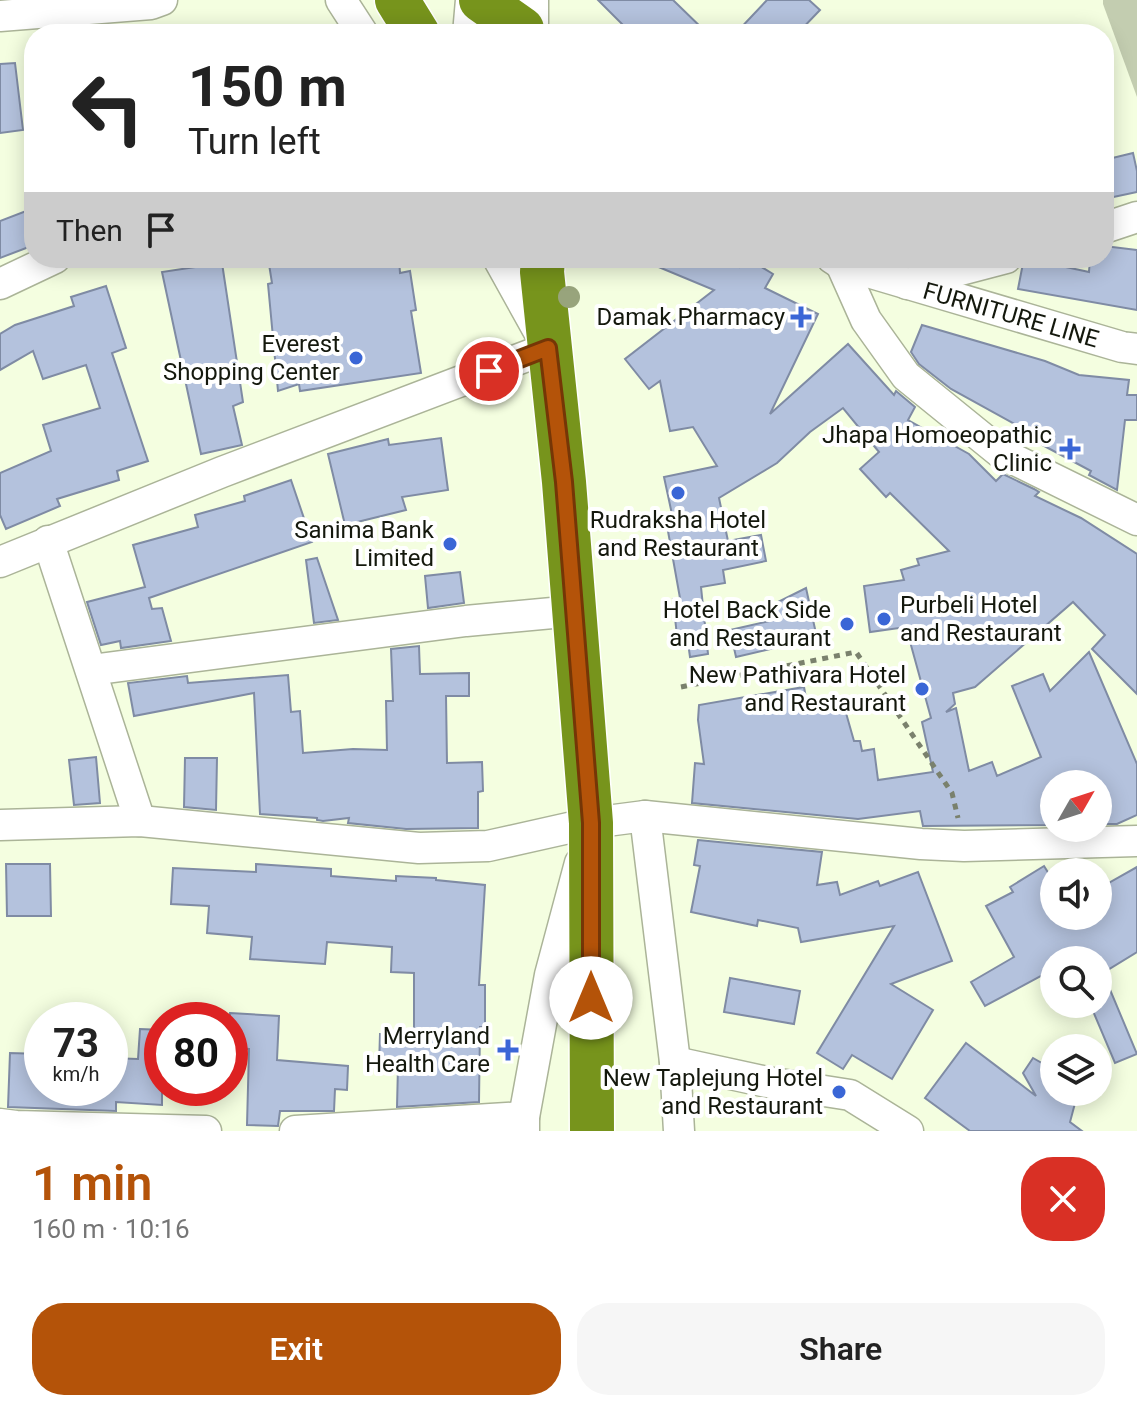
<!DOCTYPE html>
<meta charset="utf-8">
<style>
:root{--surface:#fff;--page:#f6f6f6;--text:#222;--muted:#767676;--accent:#b45309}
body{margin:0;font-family:Roboto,sans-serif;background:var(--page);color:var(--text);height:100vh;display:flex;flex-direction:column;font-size:30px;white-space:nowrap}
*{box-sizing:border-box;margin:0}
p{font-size:26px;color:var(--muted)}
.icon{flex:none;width:44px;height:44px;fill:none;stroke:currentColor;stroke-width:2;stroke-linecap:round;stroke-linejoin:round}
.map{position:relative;height:1131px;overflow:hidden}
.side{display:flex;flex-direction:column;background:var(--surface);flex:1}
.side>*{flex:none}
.guide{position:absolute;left:24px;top:24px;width:1090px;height:244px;border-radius:32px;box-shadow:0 4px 20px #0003;background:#fff;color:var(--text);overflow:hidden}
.needle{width:52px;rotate:51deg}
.buttons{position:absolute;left:1040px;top:770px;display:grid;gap:16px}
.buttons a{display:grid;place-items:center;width:72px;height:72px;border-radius:50%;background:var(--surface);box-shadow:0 4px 20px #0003;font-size:40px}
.speed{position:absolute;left:24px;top:1002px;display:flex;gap:16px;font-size:40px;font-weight:700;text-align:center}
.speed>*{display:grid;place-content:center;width:104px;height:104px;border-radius:50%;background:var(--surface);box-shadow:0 4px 20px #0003;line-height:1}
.speed small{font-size:20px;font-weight:400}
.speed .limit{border:12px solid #d22;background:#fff;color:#111}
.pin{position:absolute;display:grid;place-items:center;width:68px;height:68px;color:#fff;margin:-34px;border:4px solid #fff;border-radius:50%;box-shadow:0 2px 8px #0007}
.me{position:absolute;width:88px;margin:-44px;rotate:0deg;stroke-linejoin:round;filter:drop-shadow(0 0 6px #0008)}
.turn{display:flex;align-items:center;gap:28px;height:168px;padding:0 32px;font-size:36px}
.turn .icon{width:104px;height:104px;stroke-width:2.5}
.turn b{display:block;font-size:56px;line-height:68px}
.then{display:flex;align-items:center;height:76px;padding:0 32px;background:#0003;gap:16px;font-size:30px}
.round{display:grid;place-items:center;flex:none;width:84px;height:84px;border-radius:32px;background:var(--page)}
.overview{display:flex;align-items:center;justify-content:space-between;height:136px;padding:0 32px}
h1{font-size:48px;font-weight:600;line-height:60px;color:var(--accent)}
.action{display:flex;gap:16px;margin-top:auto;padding:16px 32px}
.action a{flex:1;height:92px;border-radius:32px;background:var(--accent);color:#fff;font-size:32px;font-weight:600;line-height:92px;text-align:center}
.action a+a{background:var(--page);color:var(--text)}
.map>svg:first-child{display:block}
.forest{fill:#c3cdb0}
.building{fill:#b4c2dd;stroke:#7f8ba4;stroke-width:2}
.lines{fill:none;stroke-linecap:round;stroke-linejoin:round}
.street-casing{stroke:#abb498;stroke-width:33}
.highway-casing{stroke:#fff;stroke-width:47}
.path{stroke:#7a816d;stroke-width:5;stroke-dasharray:6 6;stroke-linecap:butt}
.street{stroke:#fff;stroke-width:30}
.highway{stroke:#77941c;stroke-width:44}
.tree{fill:#98a47c}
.route-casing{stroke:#753606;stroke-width:20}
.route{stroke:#b45309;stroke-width:14}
.poi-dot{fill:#3a66d6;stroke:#fff;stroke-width:3}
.labels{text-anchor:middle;stroke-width:8;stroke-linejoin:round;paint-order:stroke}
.street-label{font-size:24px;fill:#14180d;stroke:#fff}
.poi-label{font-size:24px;fill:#14180d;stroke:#fff;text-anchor:end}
</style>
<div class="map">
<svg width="1137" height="1131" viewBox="0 0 1137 1131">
<rect width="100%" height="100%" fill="#f4fee0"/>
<!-- forest -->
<polygon class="forest" points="1103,0 1137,0 1137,97 1103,4"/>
<!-- building -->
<g class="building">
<polygon points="598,0 673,0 708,34 632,34"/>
<polygon points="767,0 809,0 820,10 797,34 735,34"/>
<polygon points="15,63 23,130 0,133 0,64"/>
<polygon points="1133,153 1137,171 1137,192 1104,199 1104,160"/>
<polygon points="34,208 34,245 0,258 0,221"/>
<polygon points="1104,246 1137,250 1137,310 1018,289 1024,258 1089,272 1090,258 1104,258"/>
<polygon points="268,258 399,258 400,273 410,271 416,310 411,311 421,373 300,391 299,384 278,391 268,284 272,283"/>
<polygon points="637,258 718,258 739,267 744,258 747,258 773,274 765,288 818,314 770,414 848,344 894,395 896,391 915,407 908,420 969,454 996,481 1003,474 1034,489 1039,492 1035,496 1081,518 1137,554 1137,694 1092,649 1105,635 1073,602 975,687 953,693 955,704 946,712 956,708 969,771 992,762 997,776 1041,757 1012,686 1043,674 1050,691 1089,652 1137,764 1137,815 1117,824 1098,824 1098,784 1054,784 1054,825 923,826 920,811 858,819 692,803 695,763 704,764 698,720 699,705 804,687 808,709 842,699 854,741 860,741 862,751 874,749 878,780 933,772 922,722 931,718 906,627 870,632 864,586 904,580 901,570 919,565 917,559 949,551 890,493 886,497 860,469 879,452 843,408 810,432 777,463 719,498 728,541 761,535 766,561 723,570 725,583 701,587 708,654 690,657 687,635 677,636 673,599 680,598 666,520 673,519 664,477 717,466 693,427 670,431 660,381 649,389 625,359 714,290"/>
<polygon points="222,263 243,402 233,406 242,445 201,454 162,272"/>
<polygon points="106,286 126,348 112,353 148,461 117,471 119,480 57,499 60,506 6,529 0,515 0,473 51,451 43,425 100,408 86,365 43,379 33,351 0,370 0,334 15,325 74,306 71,297"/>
<polygon points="922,325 1045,361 1079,375 1129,380 1127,395 1137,395 1137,420 1125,420 1117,490 1089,475 1091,471 1018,432 1020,427 951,389 919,364 911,352"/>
<polygon points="441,438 448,490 402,497 406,510 345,525 328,454 388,439 389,445"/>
<polygon points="291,480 312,542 149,598 152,609 162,608 171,641 121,648 120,641 101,645 87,602 145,587 133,545 198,527 195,515 245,501 244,496"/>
<polygon points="317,558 338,620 314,623 306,560"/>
<polygon points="460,572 464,603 428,608 425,576"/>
<polygon points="806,588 817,638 736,657 730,630 778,619 772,605"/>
<polygon points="419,646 420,674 469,673 469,696 446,696 447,763 482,762 483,791 478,792 478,828 406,829 348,823 349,818 323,821 317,820 317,818 260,814 254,693 134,716 128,683 187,676 188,683 288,675 291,712 300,711 303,753 353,749 387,750 386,701 393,701 391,649"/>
<polygon points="96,757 100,803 74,805 69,760"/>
<polygon points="185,758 217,758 216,810 184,807"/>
<polygon points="698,840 822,852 817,885 837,882 840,895 878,881 880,886 918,872 952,961 891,984 933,1010 892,1079 852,1055 843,1069 817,1053 894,926 801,942 798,928 758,920 757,926 691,912 700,866 694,865"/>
<polygon points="6,864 50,864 51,916 7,916"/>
<polygon points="256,864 331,869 331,876 396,881 396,876 436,878 436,880 485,885 479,985 485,985 485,1027 480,1027 479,1102 397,1107 398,1066 379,1066 380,1034 414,1035 414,973 391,972 392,947 327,942 325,964 250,959 252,937 207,933 209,906 171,904 173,868 256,872"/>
<polygon points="1044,866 1054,882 1054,916 1098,916 1098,889 1137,867 1137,952 1103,973 1137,1054 1115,1063 1090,1004 1098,1004 1098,960 1054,960 1054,969 985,1006 971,982 1014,957 986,906 1013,892 1010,887"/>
<polygon points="730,978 800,991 794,1024 724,1012"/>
<polygon points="230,1013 279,1016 277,1060 348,1066 347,1090 335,1089 334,1111 280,1111 278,1126 247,1125 249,1049 230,1048"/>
<polygon points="140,1029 162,1030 162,1105 116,1102 116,1111 8,1107 10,1053 42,1054 40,1088 110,1088 110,1058 138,1059"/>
<polygon points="966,1043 1036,1096 1023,1073 1033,1058 1054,1070 1054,1092 1078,1092 1070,1122 1082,1131 970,1131 925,1098"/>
</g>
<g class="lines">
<defs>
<g id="street">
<polyline points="341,0 363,34"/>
<polyline points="533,0 533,32"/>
<polyline points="0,16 151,4 162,0"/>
<polyline points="468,34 471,0"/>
<polyline points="1104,228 1137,217"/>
<polyline points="832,258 841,264 1122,347 1137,349"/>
<polyline points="841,264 866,320 906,376 1001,453 1137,520"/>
<polyline points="0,284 55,258"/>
<polyline points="907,284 1006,258"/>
<polyline points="48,541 140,821"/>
<polyline points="0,562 222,472 548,348 498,258"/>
<polyline points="91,670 466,621 574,611"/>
<polyline points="645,816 675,1062 679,1131"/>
<polyline points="0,825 140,821 419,848 488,846 591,823 645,816 921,844 964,846 1137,841"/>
<polyline points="675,1062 767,1082 850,1095 908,1131"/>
<polyline points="0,1124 16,1126 206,1131"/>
<polyline points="295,1131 524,1117"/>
<polyline points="524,1131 524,1117 550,975 580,863"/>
</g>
<g id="highway">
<polyline points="397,0 418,34"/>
<polyline points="481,0 522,29"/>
<polyline points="543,258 542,272 564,482 591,823 592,1131"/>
</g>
</defs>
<!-- street casing -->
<use href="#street" class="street-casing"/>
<!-- highway casing -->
<use href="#highway" class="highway-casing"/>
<!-- path -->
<polyline class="path" points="681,687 856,652 952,793 958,818"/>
<!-- street -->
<use href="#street" class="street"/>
<!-- highway -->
<use href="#highway" class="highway"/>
</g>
<!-- trees -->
<circle class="tree" cx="569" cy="297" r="11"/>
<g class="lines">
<defs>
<polyline id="route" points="489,371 548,348 564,482 591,823 591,998"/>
</defs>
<!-- route casing -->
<use href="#route" class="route-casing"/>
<!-- route -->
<use href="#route" class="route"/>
</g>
<!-- markers -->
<g class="poi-dot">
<path d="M797 305h8v8h8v8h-8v8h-8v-8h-8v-8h8z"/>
<circle cx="356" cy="358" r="8"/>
<path d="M1066 437h8v8h8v8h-8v8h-8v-8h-8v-8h8z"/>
<circle cx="678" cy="493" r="8"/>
<circle cx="450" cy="544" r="8"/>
<circle cx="884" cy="619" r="8"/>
<circle cx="847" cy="624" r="8"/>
<circle cx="922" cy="689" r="8"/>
<path d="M504 1038h8v8h8v8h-8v8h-8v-8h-8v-8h8z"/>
<circle cx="839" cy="1092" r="8"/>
</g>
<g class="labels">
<!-- street labels -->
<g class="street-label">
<text transform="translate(1011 315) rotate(16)" y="8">FURNITURE LINE</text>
</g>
<!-- poi labels -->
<g class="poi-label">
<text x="785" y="325">Damak Pharmacy</text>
<text x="340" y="352">Everest<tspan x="340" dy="28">Shopping Center</tspan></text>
<text x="1052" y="443">Jhapa Homoeopathic<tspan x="1052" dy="28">Clinic</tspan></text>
<text x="678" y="528" text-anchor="middle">Rudraksha Hotel<tspan x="678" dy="28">and Restaurant</tspan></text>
<text x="434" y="538">Sanima Bank<tspan x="434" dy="28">Limited</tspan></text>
<text x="900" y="613" text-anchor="start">Purbeli Hotel<tspan x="900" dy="28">and Restaurant</tspan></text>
<text x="831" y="618">Hotel Back Side<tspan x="831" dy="28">and Restaurant</tspan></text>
<text x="906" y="683">New Pathivara Hotel<tspan x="906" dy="28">and Restaurant</tspan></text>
<text x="490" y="1044">Merryland<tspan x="490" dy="28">Health Care</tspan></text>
<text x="823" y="1086">New Taplejung Hotel<tspan x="823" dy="28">and Restaurant</tspan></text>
</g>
</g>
</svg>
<div class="buttons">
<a><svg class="needle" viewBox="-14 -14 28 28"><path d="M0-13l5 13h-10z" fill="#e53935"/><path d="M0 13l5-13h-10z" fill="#767676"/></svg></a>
<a><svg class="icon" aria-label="sound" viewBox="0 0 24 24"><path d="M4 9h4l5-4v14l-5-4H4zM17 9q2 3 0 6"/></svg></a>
<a><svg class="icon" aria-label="search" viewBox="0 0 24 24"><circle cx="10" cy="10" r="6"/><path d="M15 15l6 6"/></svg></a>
<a><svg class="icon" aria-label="layers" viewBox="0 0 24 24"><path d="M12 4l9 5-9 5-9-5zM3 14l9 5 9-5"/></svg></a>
</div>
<div class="speed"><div>73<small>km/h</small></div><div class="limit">80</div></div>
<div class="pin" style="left:489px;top:371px;background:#d93025"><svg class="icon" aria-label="arrive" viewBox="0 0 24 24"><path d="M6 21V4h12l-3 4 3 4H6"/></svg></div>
<svg class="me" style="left:591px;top:998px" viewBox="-20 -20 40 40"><circle r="19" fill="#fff"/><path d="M0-13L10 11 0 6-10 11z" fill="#b45309"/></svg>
<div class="guide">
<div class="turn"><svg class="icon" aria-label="left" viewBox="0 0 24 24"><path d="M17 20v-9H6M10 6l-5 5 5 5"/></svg><div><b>150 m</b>Turn left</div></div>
<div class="then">Then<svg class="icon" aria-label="arrive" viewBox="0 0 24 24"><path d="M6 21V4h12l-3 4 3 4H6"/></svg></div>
</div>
</div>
<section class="side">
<div class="overview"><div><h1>1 min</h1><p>160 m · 10:16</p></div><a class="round" style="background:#d93025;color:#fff"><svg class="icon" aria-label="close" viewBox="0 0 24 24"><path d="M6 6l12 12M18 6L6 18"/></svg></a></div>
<div class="action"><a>Exit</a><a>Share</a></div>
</section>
